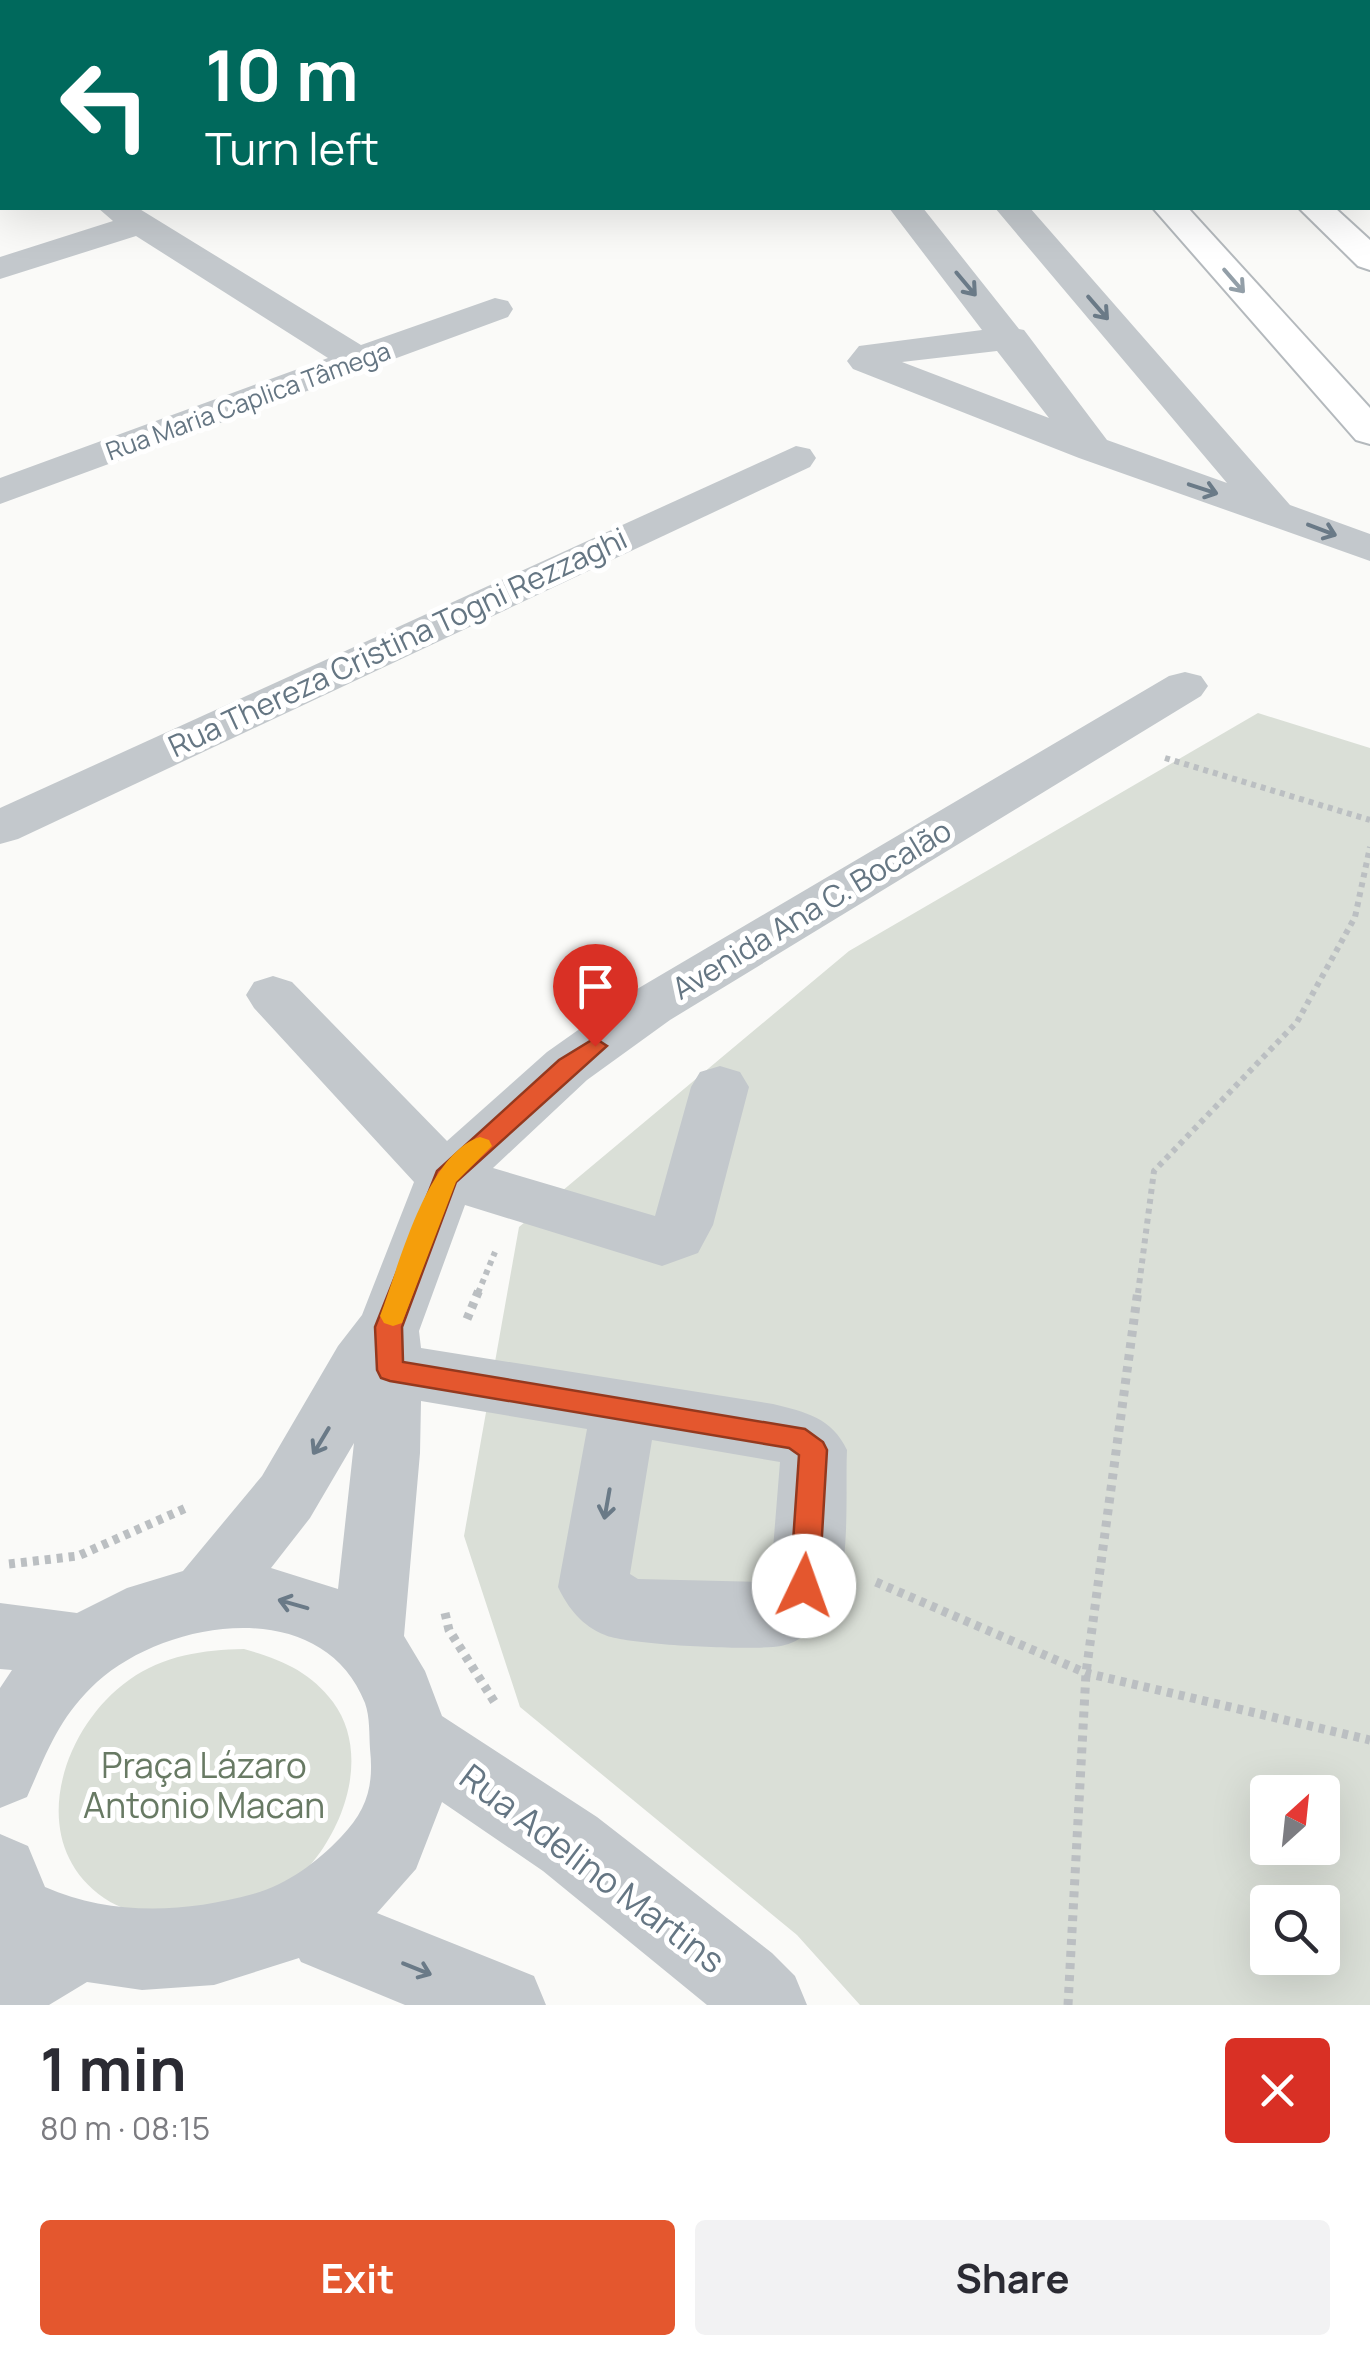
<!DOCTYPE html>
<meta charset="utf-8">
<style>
:root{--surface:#fff;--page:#f2f2f3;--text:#2b2b33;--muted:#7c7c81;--accent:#e4572e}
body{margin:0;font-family:Manrope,sans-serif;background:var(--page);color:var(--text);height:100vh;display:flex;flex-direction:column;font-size:38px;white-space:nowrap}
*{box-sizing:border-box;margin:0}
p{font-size:32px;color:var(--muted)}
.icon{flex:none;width:55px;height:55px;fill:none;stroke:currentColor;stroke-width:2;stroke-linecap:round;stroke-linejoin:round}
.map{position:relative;height:2005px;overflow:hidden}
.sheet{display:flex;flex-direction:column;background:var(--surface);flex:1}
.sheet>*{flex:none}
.banner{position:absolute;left:0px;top:0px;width:1370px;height:210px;box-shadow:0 10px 40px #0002;background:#00695c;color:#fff;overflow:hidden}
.needle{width:65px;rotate:27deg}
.tools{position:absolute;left:1250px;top:1775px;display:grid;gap:20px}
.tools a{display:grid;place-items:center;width:90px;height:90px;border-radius:10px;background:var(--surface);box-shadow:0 10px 40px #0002;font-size:50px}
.pin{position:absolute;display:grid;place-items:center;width:85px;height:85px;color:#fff;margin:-102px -42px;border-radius:50% 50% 50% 0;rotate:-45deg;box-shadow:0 0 10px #0007}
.pin .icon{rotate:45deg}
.me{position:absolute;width:110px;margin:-55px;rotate:3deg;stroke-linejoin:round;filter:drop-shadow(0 0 8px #0008)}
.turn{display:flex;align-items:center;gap:35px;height:210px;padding:0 40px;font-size:45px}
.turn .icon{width:130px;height:130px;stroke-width:2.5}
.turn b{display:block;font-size:70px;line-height:85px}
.round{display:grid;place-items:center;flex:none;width:105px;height:105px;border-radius:10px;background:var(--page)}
.headline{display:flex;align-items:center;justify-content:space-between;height:170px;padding:0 40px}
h1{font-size:60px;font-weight:700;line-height:75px}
.button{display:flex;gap:20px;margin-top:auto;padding:20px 40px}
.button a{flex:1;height:115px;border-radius:10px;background:var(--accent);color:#fff;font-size:40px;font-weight:700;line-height:115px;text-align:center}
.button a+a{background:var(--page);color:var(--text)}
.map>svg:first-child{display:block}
.green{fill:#dadfd7;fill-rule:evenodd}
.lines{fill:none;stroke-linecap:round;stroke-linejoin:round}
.highway-casing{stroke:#b4b9bd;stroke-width:4}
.path-far1{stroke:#bbbfc2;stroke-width:6;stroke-dasharray:5 5;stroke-linecap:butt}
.path{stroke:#bbbfc2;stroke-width:9;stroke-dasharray:6 6;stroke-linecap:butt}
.minor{fill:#c3c8cc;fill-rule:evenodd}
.highway{fill:#fff;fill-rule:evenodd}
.oneway{stroke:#939fa8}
.oneway2{stroke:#6a7a87}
.route{fill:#e4572e;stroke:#94391e;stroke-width:2.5}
.slow{fill:#f59e0b}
.labels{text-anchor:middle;stroke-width:10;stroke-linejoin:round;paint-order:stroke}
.far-street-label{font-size:25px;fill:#657683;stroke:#fff}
.street-label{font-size:30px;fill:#657683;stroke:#fff}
.near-park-label{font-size:35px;fill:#687a64;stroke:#fff}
.near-street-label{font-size:35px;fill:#657683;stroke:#fff}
</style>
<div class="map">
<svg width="1370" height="2005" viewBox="0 0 1370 2005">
<rect width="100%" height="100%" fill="#fafaf8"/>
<!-- green -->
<g class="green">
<path d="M1258 713 1370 748V2005H860L797 1935 520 1707 464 1536 519 1227 849 951ZM1268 1792H1322V1848H1268ZM1268 1902H1322V1958H1268Z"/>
<path d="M244 1649C280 1659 310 1671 333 1702 383 1770 323 1883 251 1909 233 1916 203 1911 183 1911 150 1911 132 1917 104 1898 24 1843 61 1728 129 1680 164 1655 203 1650 244 1649Z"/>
</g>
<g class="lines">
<defs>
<g id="highway">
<polygon points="967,0 997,0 998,2 969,2"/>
<polygon points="1085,0 1115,0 1116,2 1087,2"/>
<polygon points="1329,0 1359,0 1360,2 1331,2"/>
<polygon points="1153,208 1188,208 1370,408 1370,444 1356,440"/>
<polygon points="1299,208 1335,208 1370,240 1370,270 1358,266"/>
</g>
</defs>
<!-- highway casing -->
<use href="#highway" class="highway-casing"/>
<!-- path-far1 -->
<g class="path-far1">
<polyline points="1165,758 1370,820"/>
<polyline points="478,1293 495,1252"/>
<polyline points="1138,1293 1154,1171 1297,1022 1355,917 1370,847"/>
</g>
<!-- path -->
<g class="path">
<polyline points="467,1319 479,1290"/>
<polyline points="9,1564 78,1556 186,1508"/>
<polyline points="876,1582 1086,1673 1370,1740"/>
<polyline points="445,1613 449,1630 497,1706"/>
<polyline points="1068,2005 1086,1673 1138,1290"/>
</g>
<!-- minor -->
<g class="minor">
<polygon points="691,0 721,0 722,2 693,2"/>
<polygon points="761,0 801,0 802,2 763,2"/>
<polygon points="814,0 844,0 845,2 816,2"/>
<polygon points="891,0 926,0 927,2 893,2"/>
<polygon points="0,123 2,124 2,145 0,144"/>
<polygon points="98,208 138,208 361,345 495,298 508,301 513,309 508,317 0,504 0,478 328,358 136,236 0,279 0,257 113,221"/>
<path d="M889 208H923L1019 329 1024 330 1107 440 1227 483 995 208H1030L1290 505 1370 534V561L1079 458 853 369 847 361 859 346 982 330ZM997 351 1049 418 902 362Z"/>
<polygon points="796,446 810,449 816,458 810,467 18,839 0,844 0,808"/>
<path d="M1185 672 1201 676 1208 686 1201 696 670 1020 587 1080 493 1168 655 1216 691 1087 700 1072 720 1066 740 1072 749 1087 713 1225 698 1253 662 1266 465 1205 419 1331 421 1348 773 1404C806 1412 832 1418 847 1450 845 1491 852 1576 829 1610 817 1626 802 1642 781 1646 755 1651 627 1645 605 1635 582 1626 568 1608 558 1587L587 1429 421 1401 420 1453 404 1636 425 1671 442 1716 597 1817 772 1953 795 1976 807 2005H707L543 1871 442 1802 416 1869 377 1913 534 1976 546 2005H405L301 1962 299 1958 214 1985 142 1990 87 1982 49 2005H0V1834L28 1846 45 1887C111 1916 184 1913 253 1894 288 1884 316 1863 341 1837 367 1810 374 1786 370 1749 369 1734 370 1717 365 1703 322 1594 167 1619 97 1682 59 1717 47 1752 27 1797L0 1808V1688L12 1670 0 1669V1603L77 1613 127 1588 183 1571 262 1476 338 1346 362 1315 414 1182 254 1008 246 995 254 982 273 976 292 982 447 1141 547 1052 632 992 1169 676ZM652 1440 780 1462 771 1574 764 1582 638 1579 630 1574ZM354 1443 338 1589 271 1568 310 1518Z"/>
</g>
<!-- highway -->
<use href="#highway" class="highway"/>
</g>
<!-- one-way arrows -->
<defs><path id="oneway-shaft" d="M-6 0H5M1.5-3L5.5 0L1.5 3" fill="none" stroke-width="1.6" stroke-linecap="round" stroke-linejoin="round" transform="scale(2.5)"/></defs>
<use class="oneway" href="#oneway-shaft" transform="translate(1234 281) rotate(49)"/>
<g class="oneway2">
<use href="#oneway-shaft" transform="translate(966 284) rotate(50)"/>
<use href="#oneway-shaft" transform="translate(1098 308) rotate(49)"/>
<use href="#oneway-shaft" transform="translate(1203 489) rotate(18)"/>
<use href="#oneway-shaft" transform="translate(1322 530) rotate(21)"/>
<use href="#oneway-shaft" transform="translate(321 1441) rotate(121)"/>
<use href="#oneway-shaft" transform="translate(607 1504) rotate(100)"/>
<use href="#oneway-shaft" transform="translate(293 1604) rotate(-164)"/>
<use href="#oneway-shaft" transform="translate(417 1969) rotate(22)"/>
</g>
<!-- route -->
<polygon class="route" points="595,1038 607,1046 456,1182 402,1327 403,1362 805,1429 823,1442 827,1450 819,1586 815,1595 804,1599 794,1595 790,1586 799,1455 789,1448 390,1381 381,1378 377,1370 375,1327 437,1171 559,1060"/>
<!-- slow -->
<path class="slow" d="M480 1137 489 1140 492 1146 456 1182 402 1323 393 1326 384 1323 380 1316C399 1267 426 1154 480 1137Z"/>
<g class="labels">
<!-- far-street labels -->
<g class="far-street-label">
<text transform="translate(248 401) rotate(-20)" y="9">Rua Maria Caplica Tâmega</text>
</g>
<!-- street labels -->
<g class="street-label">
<text transform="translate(398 643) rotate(-25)" y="10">Rua Thereza Cristina Togni Rezzaghi</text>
<text transform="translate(812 910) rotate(-31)" y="10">Avenida Ana C. Bocalão</text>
</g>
<!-- near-park labels -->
<g class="near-park-label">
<text x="204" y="1778">Praça Lázaro<tspan x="204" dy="40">Antonio Macan</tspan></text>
</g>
<!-- near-street labels -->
<g class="near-street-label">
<text transform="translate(592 1869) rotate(37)" y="12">Rua Adelino Martins</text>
</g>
</g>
</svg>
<div class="tools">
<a><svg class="needle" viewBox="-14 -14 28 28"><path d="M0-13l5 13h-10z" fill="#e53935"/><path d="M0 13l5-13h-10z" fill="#7c7c81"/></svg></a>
<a><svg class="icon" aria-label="search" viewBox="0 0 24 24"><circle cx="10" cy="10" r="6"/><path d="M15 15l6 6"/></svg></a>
</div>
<div class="pin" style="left:595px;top:1046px;background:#d93025"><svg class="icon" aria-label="arrive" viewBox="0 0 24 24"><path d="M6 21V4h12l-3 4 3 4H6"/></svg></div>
<svg class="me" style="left:804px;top:1586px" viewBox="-20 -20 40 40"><circle r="19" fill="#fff"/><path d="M0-13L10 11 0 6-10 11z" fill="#e4572e"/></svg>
<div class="banner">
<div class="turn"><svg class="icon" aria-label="left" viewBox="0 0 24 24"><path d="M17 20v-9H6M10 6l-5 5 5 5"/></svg><div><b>10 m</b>Turn left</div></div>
</div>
</div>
<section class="sheet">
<div class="headline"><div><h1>1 min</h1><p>80 m · 08:15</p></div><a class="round" style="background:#d93025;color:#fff"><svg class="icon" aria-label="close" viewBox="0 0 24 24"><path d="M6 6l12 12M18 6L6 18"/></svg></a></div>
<div class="button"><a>Exit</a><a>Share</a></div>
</section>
